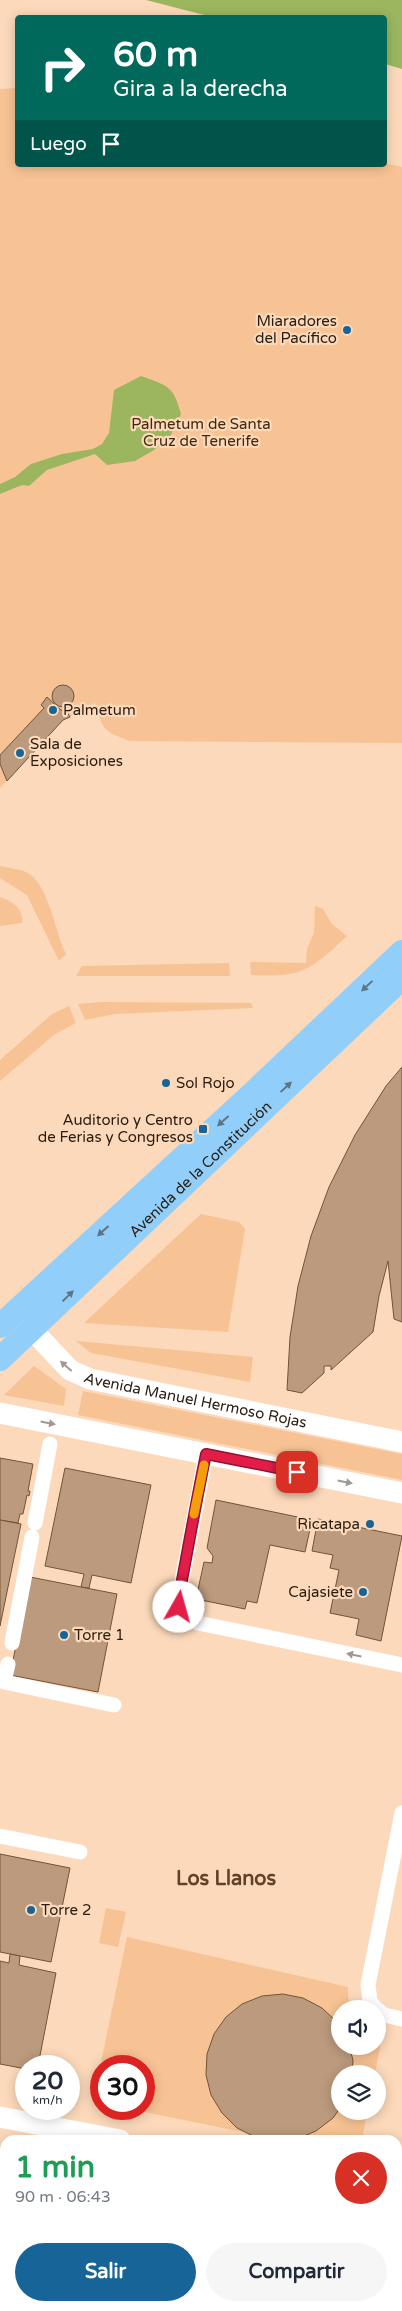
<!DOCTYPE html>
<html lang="es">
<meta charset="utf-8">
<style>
:root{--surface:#fff;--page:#f6f6f7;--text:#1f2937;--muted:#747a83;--accent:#176598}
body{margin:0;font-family:"Varela Round",sans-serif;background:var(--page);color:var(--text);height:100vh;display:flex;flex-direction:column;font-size:19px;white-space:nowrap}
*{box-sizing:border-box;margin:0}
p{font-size:16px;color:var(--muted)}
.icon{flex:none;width:28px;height:28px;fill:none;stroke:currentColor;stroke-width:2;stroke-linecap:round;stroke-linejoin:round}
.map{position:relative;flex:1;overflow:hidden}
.side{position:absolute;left:0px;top:2135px;width:402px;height:176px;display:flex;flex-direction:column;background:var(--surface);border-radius:15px 15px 0 0;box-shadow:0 2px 12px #0003}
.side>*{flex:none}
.top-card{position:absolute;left:15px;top:15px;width:372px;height:152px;border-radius:5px;box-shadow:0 2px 12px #0003;background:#00695c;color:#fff;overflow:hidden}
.buttons{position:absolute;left:331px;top:2000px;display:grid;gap:10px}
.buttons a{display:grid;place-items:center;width:55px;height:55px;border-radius:50%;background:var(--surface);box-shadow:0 2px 12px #0003;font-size:25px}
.speed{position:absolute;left:15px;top:2055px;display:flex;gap:10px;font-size:25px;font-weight:700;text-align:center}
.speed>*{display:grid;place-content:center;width:65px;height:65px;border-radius:50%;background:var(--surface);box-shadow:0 2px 12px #0003;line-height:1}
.speed small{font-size:12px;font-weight:400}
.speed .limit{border:8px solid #d22;background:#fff;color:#111}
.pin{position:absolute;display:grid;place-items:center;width:42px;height:42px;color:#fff;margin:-21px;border-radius:10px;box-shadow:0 2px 8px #0006}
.me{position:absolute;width:55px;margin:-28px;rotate:7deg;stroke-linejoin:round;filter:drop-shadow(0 0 4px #0008)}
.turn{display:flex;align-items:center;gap:18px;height:105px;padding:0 15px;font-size:22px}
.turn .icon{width:65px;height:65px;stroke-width:2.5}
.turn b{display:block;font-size:35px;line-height:42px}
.then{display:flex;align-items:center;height:48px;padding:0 15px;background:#0003;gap:10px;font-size:19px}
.round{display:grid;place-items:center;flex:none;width:52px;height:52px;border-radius:26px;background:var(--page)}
.head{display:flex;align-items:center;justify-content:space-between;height:85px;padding:0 15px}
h1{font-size:30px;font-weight:800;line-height:38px;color:#1e9e55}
.primary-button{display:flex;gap:10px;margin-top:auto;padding:10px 15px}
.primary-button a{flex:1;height:58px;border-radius:30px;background:var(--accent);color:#fff;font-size:20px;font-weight:800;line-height:58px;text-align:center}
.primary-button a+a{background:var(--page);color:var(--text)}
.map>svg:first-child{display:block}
.green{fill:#f7c394}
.water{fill:#9bb65f}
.building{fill:#bb9a7d;stroke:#725439}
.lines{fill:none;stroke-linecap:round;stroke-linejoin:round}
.street{stroke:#fff;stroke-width:15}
.secondary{stroke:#fff;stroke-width:21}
.primary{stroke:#91cef9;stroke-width:24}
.oneway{fill:#5d7685}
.oneway2{fill:#9f9994}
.route-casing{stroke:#92132f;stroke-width:12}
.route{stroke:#e11d48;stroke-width:9}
.slow{stroke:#f59e0b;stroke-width:9}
.poi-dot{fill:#176598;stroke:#fcd9ba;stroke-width:2}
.labels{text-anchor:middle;stroke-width:4.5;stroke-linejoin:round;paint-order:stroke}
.poi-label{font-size:15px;fill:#291d11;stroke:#fcd9ba;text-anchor:start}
.park-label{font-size:15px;fill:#44280a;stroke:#fcd9ba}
.street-label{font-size:15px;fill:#291d11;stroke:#fcd9ba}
.district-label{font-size:20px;font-weight:bold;fill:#5f4227;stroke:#fcd9ba}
</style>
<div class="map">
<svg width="402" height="2311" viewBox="0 0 402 2311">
<rect width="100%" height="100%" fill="#fcd9ba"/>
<!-- green -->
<g class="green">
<path d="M17 88 18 165H385V163L402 167V743L130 741C103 731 103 730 95 703 82 708 75 716 63 720L0 788V89Z"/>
<path d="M0 866C8 868 19 869 26 872 49 883 55 933 66 954L59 961 27 895 0 878Z"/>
<path d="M0 897C12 901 24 909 22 923L0 926Z"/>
<path d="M315 906 323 909 332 924 347 936C311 970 302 978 251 975L250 962 306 963 307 949 314 933Z"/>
<polygon points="229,963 230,976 76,976 82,966"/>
<polygon points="102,1002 251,1003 253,1008 115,1014 85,1020 78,1004"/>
<polygon points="69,1006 76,1023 55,1034 0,1081 0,1060 52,1014"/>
<polygon points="201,1214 239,1222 245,1229 228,1332 84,1323"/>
<polygon points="76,1341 253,1357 250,1382 91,1353"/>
<polygon points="34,1366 66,1389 64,1406 4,1395"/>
<polygon points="83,1391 402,1454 402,1480 78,1415"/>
<polygon points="106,1908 126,1912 118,1947 99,1943"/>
<polygon points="127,1937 348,1987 348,1997 352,2009 340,2009 340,2046 378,2046 378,2031 383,2032 375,2074 340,2074 340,2111 367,2111 362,2140 281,2140 130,2109 144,2109 144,2066 101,2066 101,2103 93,2101"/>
<polygon points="398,2233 402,2234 402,2311 195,2311 196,2306 398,2306"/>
</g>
<!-- water -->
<g class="water">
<polygon points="146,0 402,0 402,69 385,64 385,18 212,17"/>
<path d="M141 376C168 386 173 385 181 414L169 439 154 450 135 461 107 465 95 454 47 470 29 486 22 485 0 494V484L15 477 31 464 62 454 93 449 102 444 109 433 114 390Z"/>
</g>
<!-- building -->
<g class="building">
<circle cx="63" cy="696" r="11"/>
<polygon points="47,697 61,710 67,712 70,717 63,720 7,781 0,764 0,755 44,708 41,705"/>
<polygon points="402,1067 402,1322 394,1319 388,1261 379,1296 373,1332 331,1370 331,1366 324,1366 324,1373 302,1393 287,1390 290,1337 298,1286 311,1236 329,1187 355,1135 386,1086"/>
<polygon points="0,1458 33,1464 28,1491 30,1491 29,1496 27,1495 23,1514 20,1514 18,1523 0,1520"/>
<polygon points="65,1468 151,1485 131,1583 92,1575 89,1588 81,1587 84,1574 45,1566"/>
<polygon points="216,1500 312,1520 305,1552 270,1545 257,1603 247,1601 245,1609 196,1599 204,1562 212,1563 213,1556 207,1548"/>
<polygon points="318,1519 402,1536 381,1641 356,1635 359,1619 330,1613 339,1570 330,1568 333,1555 312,1551"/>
<polygon points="0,1520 21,1524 0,1626"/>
<polygon points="30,1577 117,1594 98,1692 10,1675"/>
<polygon points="0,1854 70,1868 51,1962 0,1952"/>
<polygon points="10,1954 20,1956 19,1965 56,1973 38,2066 26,2066 26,2069 0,2064 0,1961 9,1963"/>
<polygon points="283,1994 303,1998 322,2008 337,2022 340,2027 340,2046 349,2046 353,2060 352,2074 340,2074 340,2108 333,2118 316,2131 297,2139 270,2140 255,2137 237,2128 222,2113 211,2095 206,2075 207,2054 214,2034 226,2017 242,2004 262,1996"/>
</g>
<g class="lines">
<!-- street -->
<g class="street">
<path d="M206 1454 179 1596C179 1611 183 1618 198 1623L402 1665"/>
<polyline points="35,1523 50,1444"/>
<polyline points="12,1643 32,1537"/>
<polyline points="8,1664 4,1682 114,1705"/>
<polyline points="0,1836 80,1852"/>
<polyline points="376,2009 370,2001 368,1985 402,1813"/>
<polyline points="378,2010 384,2015 402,2019"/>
<polyline points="172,2311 173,2306"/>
</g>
<!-- secondary -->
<g class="secondary">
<path id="s1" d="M21 1318 70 1370 90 1379 402 1442"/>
<polyline points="0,1413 402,1493"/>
<polyline points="0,2117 120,2140"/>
<polyline points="398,2197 402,2198"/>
</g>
<!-- primary -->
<g class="primary">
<polyline points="0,1326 254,1092 402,952"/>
<path id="s2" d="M0 1359 402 978"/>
</g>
</g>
<!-- one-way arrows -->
<defs><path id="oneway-solid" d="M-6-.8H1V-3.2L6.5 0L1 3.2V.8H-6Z" transform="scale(1.25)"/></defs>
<g class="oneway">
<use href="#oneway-solid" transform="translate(367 986) rotate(137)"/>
<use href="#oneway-solid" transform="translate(286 1087) rotate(-43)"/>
<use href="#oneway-solid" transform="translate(223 1121) rotate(138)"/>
<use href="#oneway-solid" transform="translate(103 1231) rotate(138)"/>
<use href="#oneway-solid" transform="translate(68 1296) rotate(-44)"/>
</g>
<g class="oneway2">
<use href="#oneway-solid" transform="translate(66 1366) rotate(-139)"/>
<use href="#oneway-solid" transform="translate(48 1423) rotate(11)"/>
<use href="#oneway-solid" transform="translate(345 1482) rotate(11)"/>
<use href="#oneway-solid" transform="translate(354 1655) rotate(-168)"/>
</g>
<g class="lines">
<defs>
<path id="route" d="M179 1607V1596C188 1549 196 1502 206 1454L297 1472"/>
</defs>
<!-- route casing -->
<use href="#route" class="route-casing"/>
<!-- route -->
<use href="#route" class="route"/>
<!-- slow -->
<polyline class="slow" points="194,1514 204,1465"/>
</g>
<!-- markers -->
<g class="poi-dot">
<circle cx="347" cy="330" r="5"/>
<circle cx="53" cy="710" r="5"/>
<circle cx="20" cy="753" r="5"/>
<circle cx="166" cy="1083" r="5"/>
<rect x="198" y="1124" width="10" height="10" rx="2.5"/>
<circle cx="370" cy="1524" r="5"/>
<circle cx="363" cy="1592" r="5"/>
<circle cx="64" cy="1635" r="5"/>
<circle cx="31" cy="1910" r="5"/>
</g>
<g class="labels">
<!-- poi labels -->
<g class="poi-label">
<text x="337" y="326" text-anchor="end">Miaradores<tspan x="337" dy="17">del Pacífico</tspan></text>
<text x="63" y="715">Palmetum</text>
<text x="30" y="749">Sala de<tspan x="30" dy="17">Exposiciones</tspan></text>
<text x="176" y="1088">Sol Rojo</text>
<text x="193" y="1125" text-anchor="end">Auditorio y Centro<tspan x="193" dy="17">de Ferias y Congresos</tspan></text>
<text x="360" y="1529" text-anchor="end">Ricatapa</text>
<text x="353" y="1597" text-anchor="end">Cajasiete</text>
<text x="74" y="1640">Torre 1</text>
<text x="41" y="1915">Torre 2</text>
</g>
<!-- park labels -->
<g class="park-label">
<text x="201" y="429">Palmetum de Santa<tspan x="201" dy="17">Cruz de Tenerife</tspan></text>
</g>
<!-- street labels -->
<g class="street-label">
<text dy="5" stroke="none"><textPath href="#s2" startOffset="276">Avenida de la Constitución</textPath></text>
<text dy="5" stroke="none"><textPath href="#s1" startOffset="201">Avenida Manuel Hermoso Rojas</textPath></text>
</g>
<!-- district labels -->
<g class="district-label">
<text x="226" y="1885">Los Llanos</text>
</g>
</g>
</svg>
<div class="buttons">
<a><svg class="icon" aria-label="sound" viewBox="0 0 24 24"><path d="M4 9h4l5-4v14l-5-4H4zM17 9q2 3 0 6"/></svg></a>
<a><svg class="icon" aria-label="layers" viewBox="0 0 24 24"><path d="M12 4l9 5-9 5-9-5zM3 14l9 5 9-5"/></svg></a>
</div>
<div class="speed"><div>20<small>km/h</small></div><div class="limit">30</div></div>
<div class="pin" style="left:297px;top:1472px;background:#d93025"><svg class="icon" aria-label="arrive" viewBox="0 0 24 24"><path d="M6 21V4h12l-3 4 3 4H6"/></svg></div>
<svg class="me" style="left:179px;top:1607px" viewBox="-20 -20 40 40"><circle r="19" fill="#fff"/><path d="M0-13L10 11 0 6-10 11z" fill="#e11d48"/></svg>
<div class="top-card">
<div class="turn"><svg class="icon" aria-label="right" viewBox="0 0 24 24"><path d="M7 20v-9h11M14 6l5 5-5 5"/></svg><div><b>60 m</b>Gira a la derecha</div></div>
<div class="then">Luego<svg class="icon" aria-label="arrive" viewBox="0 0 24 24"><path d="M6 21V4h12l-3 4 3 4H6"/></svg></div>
</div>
<section class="side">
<div class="head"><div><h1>1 min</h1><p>90 m · 06:43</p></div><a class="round" style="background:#d93025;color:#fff"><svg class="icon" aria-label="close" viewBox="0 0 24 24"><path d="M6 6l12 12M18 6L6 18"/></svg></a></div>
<div class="primary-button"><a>Salir</a><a>Compartir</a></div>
</section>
</div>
